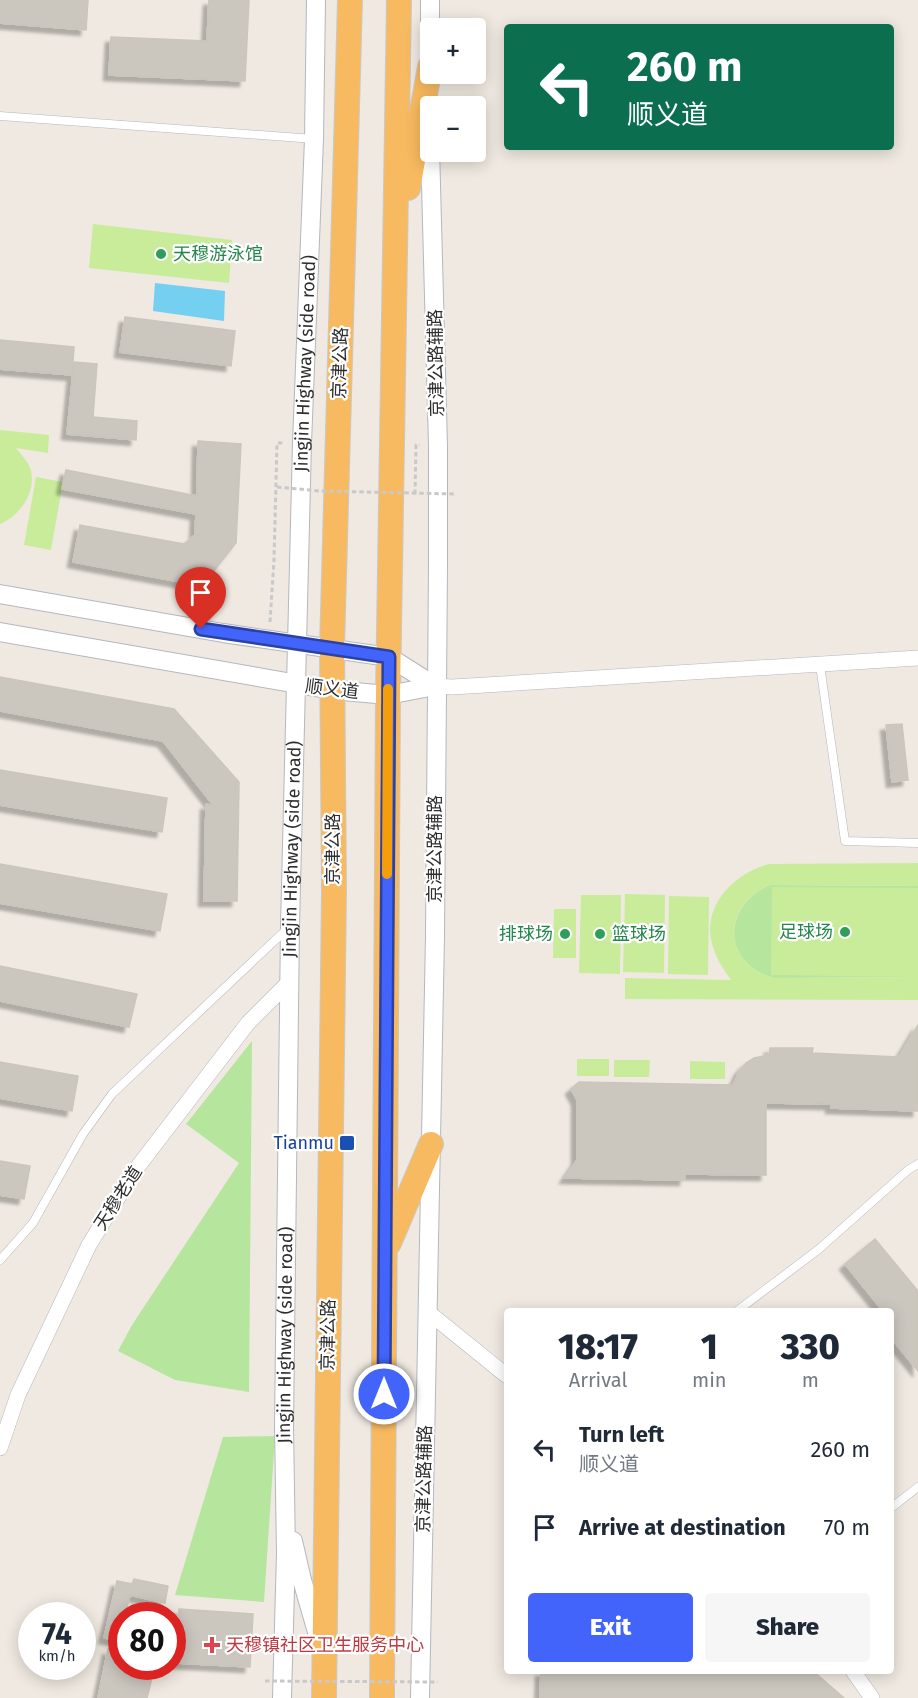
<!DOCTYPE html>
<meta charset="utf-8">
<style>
:root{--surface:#fff;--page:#f6f6f7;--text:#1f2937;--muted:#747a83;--accent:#4264fb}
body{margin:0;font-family:"Fira Sans","Noto Sans SC",sans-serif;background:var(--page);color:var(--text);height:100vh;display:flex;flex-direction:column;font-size:22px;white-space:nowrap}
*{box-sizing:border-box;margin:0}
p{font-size:20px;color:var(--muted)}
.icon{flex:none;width:33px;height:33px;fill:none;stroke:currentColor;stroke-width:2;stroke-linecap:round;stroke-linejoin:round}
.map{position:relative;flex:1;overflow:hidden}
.drawer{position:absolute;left:504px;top:1308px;width:390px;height:366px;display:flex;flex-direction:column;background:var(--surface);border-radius:6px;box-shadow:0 3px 15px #0003}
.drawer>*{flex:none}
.top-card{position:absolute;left:504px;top:24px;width:390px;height:126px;border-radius:6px;box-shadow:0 3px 15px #0003;background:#0b6e4f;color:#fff;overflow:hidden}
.controls{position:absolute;left:420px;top:18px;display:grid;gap:12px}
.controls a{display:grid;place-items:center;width:66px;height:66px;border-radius:6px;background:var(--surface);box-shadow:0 3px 15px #0003;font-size:30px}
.speed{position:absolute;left:18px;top:1602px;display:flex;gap:12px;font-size:30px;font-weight:700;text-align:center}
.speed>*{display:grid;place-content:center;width:78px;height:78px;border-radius:50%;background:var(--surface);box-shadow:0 3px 15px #0003;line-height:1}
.speed small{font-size:15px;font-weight:400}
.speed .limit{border:9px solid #d22;background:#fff;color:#111}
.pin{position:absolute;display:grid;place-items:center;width:51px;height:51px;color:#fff;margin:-62px -26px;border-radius:50% 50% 50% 0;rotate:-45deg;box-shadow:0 0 6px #0007}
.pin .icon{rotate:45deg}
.me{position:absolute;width:66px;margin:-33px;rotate:0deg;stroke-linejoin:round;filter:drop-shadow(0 0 4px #0008)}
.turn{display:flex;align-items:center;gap:21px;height:126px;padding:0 24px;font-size:27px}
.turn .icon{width:78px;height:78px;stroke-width:2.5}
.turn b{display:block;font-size:42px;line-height:51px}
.eta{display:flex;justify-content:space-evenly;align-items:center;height:102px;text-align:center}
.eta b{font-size:36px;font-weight:800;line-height:42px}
.button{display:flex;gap:12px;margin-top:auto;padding:12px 24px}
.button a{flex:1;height:69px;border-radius:6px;background:var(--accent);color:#fff;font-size:24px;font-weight:800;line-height:69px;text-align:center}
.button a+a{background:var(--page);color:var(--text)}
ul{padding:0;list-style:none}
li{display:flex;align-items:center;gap:18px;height:78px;padding:0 24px}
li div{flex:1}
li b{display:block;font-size:22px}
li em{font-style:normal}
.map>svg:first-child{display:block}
.green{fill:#b6e59e}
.pitch{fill:#c9ec9a}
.water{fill:#75cff0}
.building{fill:#cbc7bf;stroke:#cbc5ba;stroke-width:1.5;filter:url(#shadow)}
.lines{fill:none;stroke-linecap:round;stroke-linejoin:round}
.service-casing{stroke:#b4b7c1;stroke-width:9}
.minor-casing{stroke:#b4b7c1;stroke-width:16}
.tertiary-casing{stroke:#b4b7c1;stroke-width:20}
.trunk-casing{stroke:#c9c9c9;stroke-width:26}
.path{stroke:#c9c9c9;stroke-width:3;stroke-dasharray:4.5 3;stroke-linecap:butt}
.service{stroke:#fff;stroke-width:8}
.minor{stroke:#fff;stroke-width:15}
.tertiary{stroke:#fff;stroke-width:18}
.trunk{stroke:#f8ba60;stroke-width:24}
.path-bridge{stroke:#c9c9c9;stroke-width:3;stroke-dasharray:4.5 3;stroke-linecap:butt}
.route-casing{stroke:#2b41a3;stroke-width:15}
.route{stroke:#4264fb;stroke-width:10}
.slow{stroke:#f59e0b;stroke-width:10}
.leisure-dot{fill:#2e9e5b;stroke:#fff;stroke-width:2}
.transit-dot{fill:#1a4fb4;stroke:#fff;stroke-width:2}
.health-dot{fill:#e0444e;stroke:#fff;stroke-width:2}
.labels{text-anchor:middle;stroke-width:4.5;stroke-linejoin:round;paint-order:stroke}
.leisure-label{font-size:18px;fill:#27864d;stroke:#fff;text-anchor:start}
.street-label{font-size:18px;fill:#2e2e2e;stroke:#fff}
.transit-label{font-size:18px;fill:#164399;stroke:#fff;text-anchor:end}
.health-label{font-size:18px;fill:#be3a42;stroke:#fff;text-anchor:start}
</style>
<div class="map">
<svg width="918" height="1698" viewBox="0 0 918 1698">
<defs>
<filter id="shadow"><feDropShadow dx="-5.5" dy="5.5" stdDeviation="1.5" flood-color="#0004"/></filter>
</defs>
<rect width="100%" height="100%" fill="#efe9e1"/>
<!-- green -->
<g class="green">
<path d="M770 885 918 886V977L774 978C721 963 722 906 770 885Z"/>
<polygon points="252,1041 249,1392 175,1380 118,1351 132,1325 239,1163 186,1124"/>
<polygon points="275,1436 264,1602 175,1595 223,1437"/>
</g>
<!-- pitch -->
<g class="pitch">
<polygon points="93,224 232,240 229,283 89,268"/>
<path d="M0 430 49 435 48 453 16 448C21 455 29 462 31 471 36 494 19 516 0 524Z"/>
<polygon points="36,477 63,482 51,550 24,545"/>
<path d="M918 863V886L770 885C722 906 721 963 774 978L917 977 771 975 772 887 918 888V1000L625 999V978L731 980C724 970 717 960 713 947 700 908 733 873 769 864Z"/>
<polygon points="625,894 665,895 664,973 623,972"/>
<polygon points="581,895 621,895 620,974 579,973"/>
<polygon points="669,896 709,897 708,975 668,974"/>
<polygon points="554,909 576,909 576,958 553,958"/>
<rect x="577" y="1059" width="32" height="17"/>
<polygon points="614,1060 650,1060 649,1077 614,1077"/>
<polygon points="690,1061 725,1062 725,1079 690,1079"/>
</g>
<!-- water -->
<polygon class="water" points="155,283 225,291 224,321 153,311"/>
<!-- building -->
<g class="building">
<polygon points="0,0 88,0 86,30 0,23"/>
<polygon points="209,0 249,0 245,81 109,75 111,37 207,41"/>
<polygon points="125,317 235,331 231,366 120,352"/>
<polygon points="0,340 74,347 72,375 0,369"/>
<polygon points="74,362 97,364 93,417 137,421 136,440 67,434"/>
<polygon points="198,441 241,444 236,543 212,573 201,581 191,584 73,562 80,525 184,544 195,535 196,514 62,489 66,470 197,496"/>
<polygon points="0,677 174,709 239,782 237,901 204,901 206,804 214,806 163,741 0,711"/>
<polygon points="902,724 908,780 892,782 886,725"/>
<polygon points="0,770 167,798 162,832 0,805"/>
<polygon points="0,864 167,894 160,931 0,903"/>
<polygon points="0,966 137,994 129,1027 0,1001"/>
<polygon points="918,1025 918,1111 831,1108 831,1104 766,1103 766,1175 685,1174 685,1180 565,1178 577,1160 577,1100 571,1089 579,1082 733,1085 740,1070 746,1063 754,1058 769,1055 770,1048 813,1048 812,1053 899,1057"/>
<polygon points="0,1062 78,1076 72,1111 0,1098"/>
<polygon points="0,1161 30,1166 24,1199 0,1195"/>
<polygon points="875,1239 918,1291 918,1371 891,1338 891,1311 883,1311 845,1264"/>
<polygon points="134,1579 168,1586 165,1603 130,1595 125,1616 122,1616 122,1631 119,1641 104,1638 117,1581 132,1584"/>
<polygon points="179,1609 253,1614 250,1667 176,1663"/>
<polygon points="108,1649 122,1654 122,1666 155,1666 147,1698 98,1698"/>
<polygon points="541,1671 813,1671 844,1698 540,1698"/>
</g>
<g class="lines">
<defs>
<g id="service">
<polyline points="0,116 314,139"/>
<polyline points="820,665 845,841 918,843"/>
<polyline points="0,1260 33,1223 83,1134 112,1094 287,929"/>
<polyline points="737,1311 819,1249 908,1170 918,1164"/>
<polyline points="891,1508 918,1487"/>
</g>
<g id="minor">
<polyline points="435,686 452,687 918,658"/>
<polyline points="428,1312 507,1376"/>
<polyline points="0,1448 18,1395 89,1245 133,1173 248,1023 289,982"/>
<polyline points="853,1671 872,1698"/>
</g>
<g id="tertiary">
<polyline points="430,79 430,0"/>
<polyline points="0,594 223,633 389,657 435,686"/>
<polyline points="0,632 332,690 388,695 435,686"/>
<polyline points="293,1541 302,1580 319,1639"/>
<path id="s1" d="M282 1698 286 1553 284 1426 290 926 302 443 314 139 316 0"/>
<polyline points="420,1698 435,936 438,566 438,446 429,110"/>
</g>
<g id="trunk">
<polyline points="408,188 430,67"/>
<polyline points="389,1243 431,1144"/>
<polyline points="324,1698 334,891 332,648 350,0"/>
<polyline points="382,1698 388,695 399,0"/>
</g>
</defs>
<!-- service casing -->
<use href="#service" class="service-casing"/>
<!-- minor casing -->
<use href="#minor" class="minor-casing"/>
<!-- tertiary casing -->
<use href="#tertiary" class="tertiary-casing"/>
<!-- trunk casing -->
<use href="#trunk" class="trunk-casing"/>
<!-- path -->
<g class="path">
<polyline points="415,494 416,445 420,445"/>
<polyline points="270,622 274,560 277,443 283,443"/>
</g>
<!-- service -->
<use href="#service" class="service"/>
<!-- minor -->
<use href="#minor" class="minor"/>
<!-- tertiary -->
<use href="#tertiary" class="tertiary"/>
<!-- trunk -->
<use href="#trunk" class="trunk"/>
<!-- path-bridge -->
<g class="path-bridge">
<polyline points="277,487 320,491 455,494"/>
<polyline points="265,1681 438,1682"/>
</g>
</g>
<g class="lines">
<defs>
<polyline id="route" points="201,629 389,657 384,1394"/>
</defs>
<!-- route casing -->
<use href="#route" class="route-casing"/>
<!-- route -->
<use href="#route" class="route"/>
<!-- slow -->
<polyline class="slow" points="387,874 388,689"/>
</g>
<!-- markers -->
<g class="leisure-dot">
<circle cx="161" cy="254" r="6"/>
<circle cx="845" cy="932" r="6"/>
<circle cx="565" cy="934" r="6"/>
<circle cx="600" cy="934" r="6"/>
</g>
<rect class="transit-dot" x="339" y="1135" width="16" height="16" rx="3"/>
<path class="health-dot" d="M209 1636h6v6h6v6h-6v6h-6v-6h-6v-6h6z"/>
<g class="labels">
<!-- leisure labels -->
<g class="leisure-label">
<text x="173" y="260">天穆游泳馆</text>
<text x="833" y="938" text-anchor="end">足球场</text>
<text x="553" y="940" text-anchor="end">排球场</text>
<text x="612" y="940">篮球场</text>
</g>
<!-- street labels -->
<g class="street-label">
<text dy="6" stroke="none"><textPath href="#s1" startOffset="1335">Jingjin Highway (side road)</textPath></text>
<text transform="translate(340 363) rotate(-88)" y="6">京津公路</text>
<text transform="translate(436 363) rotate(-91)" y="6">京津公路辅路</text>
<text transform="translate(332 689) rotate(7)" y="6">顺义道</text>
<text dy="6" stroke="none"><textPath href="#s1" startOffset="849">Jingjin Highway (side road)</textPath></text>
<text transform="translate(333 849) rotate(-90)" y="6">京津公路</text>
<text transform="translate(435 849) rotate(-90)" y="6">京津公路辅路</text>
<text transform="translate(118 1198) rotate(-57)" y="6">天穆老道</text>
<text dy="6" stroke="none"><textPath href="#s1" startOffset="363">Jingjin Highway (side road)</textPath></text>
<text transform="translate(328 1335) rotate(-89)" y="6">京津公路</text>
<text transform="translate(424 1479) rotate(-89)" y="6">京津公路辅路</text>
</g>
<!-- transit labels -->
<g class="transit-label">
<text x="334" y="1149">Tianmu</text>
</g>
<!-- health labels -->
<g class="health-label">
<text x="226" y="1651">天穆镇社区卫生服务中心</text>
</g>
</g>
</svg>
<div class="controls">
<a>+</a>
<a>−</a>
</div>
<div class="speed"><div>74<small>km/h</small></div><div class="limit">80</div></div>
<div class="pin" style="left:201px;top:629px;background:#d93025"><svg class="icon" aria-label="arrive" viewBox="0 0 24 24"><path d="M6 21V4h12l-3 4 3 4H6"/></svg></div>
<svg class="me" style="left:384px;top:1394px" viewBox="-20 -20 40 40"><circle r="17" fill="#4264fb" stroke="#fff" stroke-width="3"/><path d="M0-11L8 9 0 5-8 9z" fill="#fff"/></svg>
<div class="top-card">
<div class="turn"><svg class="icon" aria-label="left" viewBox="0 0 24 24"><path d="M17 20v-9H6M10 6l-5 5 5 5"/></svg><div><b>260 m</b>顺义道</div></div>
</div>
<section class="drawer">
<div class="eta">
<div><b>18:17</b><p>Arrival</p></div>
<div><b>1</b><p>min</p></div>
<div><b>330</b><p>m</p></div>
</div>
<ul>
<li><svg class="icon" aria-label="left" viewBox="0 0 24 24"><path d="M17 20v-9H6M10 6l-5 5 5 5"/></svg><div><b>Turn left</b><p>顺义道</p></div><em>260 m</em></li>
<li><svg class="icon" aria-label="arrive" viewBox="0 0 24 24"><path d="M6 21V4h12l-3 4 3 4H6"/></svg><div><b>Arrive at destination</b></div><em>70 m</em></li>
</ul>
<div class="button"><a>Exit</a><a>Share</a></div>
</section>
</div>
